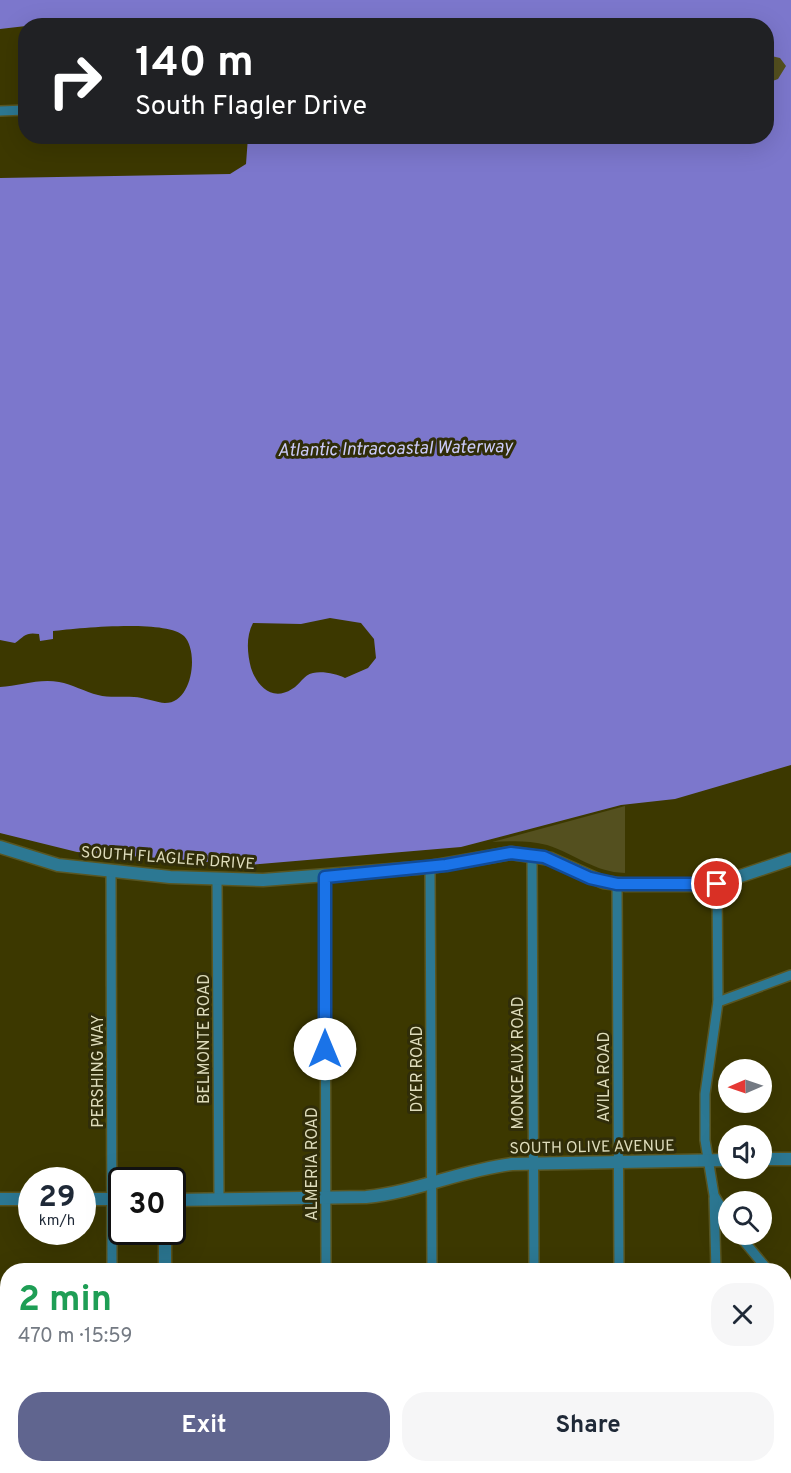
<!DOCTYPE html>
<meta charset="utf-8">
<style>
:root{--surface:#fff;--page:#f6f6f7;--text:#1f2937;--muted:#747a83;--accent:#60658f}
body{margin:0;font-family:Overpass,sans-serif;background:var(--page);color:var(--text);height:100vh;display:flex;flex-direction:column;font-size:22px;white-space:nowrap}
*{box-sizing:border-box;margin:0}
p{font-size:20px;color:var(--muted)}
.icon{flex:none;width:33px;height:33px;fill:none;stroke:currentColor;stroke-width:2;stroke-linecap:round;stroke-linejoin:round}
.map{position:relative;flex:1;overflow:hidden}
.drawer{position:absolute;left:0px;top:1263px;width:792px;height:210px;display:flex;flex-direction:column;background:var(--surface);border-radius:24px 24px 0 0;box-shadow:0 6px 24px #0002}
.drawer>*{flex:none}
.hud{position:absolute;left:18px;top:18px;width:756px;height:126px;border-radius:24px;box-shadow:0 6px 24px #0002;background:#202124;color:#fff;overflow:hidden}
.needle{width:39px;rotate:268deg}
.tools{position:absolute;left:718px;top:1059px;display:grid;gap:12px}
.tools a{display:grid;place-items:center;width:54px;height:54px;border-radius:50%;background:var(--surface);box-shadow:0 6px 24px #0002;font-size:30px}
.speed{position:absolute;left:18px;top:1167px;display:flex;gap:12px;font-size:30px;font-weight:700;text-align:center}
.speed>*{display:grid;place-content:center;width:78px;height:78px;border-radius:50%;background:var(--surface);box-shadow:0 6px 24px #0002;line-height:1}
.speed small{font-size:15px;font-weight:400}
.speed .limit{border:3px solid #111;border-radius:9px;background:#fff;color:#111}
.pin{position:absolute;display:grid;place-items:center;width:51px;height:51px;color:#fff;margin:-26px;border:3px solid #fff;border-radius:50%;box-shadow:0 2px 6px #0007}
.me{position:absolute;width:66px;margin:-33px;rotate:0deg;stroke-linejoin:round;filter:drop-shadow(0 0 4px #0008)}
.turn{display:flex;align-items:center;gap:21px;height:126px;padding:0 18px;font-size:27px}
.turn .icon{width:78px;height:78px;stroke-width:2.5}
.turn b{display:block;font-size:42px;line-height:51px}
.round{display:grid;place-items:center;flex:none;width:63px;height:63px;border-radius:24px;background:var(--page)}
.overview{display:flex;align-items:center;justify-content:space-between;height:102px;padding:0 18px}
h1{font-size:36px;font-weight:700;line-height:45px;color:#1e9e55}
.action{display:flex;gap:12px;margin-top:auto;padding:12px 18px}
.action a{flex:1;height:69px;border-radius:24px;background:var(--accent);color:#fff;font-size:24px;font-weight:700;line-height:69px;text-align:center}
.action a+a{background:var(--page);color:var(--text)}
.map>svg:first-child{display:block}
.green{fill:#54501f}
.water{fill:#7c77cc;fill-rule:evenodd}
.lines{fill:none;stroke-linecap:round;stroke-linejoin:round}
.minor-casing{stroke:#595622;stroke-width:12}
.tertiary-casing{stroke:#595622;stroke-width:15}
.primary-casing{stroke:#595622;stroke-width:18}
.minor{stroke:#2c7893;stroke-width:9}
.tertiary{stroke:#2c7893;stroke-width:12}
.primary{stroke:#2ab5e0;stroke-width:15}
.route-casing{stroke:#114b97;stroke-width:15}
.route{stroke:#1a73e8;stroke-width:10}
.labels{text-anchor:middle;stroke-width:6;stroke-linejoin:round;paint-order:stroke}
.street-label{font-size:16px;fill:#dedcbb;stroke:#302d09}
.water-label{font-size:18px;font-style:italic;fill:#cbcbf9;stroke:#302d09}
</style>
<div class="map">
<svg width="791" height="1473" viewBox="0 0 791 1473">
<rect width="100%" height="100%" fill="#3c3800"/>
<!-- green -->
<g class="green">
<polygon points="766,48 791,49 791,118 766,124"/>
<path d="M625 806V873C594 872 575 854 547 845 528 840 510 841 492 842Z"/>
</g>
<!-- water -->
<path class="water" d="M0 0H791V765L675 799 621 805 461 847 248 865 77 852 0 833V687C19 686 40 678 59 682 72 684 85 692 98 695 109 698 122 696 134 697 143 697 158 703 165 703 193 703 199 651 184 636 167 619 78 628 53 631V639L40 641 39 634C25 632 25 636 15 643L0 640V178L230 174 246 164 248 137 766 136 767 83 778 79 786 66 780 58 767 55 766 26H238L227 23 26 26 0 29ZM330 618 361 623 374 639 376 658 368 668 345 678C337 674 323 671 313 673 303 675 300 685 292 689 272 702 257 686 251 668 247 653 246 636 253 623L301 624Z"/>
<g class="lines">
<defs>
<g id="minor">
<polyline points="0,111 26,110"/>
<polyline points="532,855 534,1270"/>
<polyline points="430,867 432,1270"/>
<polyline points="111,871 112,1270"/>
<polyline points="325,877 326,1270"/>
<polyline points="217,879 219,1199"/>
<polyline points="617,884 619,1270"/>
<polyline points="717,884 718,1002 705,1094 705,1140 714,1195 729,1221"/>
<polyline points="718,1002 791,975"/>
<polyline points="714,1198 716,1270"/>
<polyline points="738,1234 768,1270"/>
<polyline points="784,1286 791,1292"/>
<polyline points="784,1320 791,1320"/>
<polyline points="73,1466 73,1473"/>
<polyline points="534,1466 534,1473"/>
</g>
<g id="tertiary">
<polyline points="0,847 58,865 170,877 263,880 430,867 511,853 551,859 603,882 626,885 704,885 717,884 791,859"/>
<polyline points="762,1159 791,1159"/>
<polyline points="0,1199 32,1199"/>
<polyline points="82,1199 122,1199"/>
<path d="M172 1200 366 1197C416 1192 462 1170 512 1164L729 1160"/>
<polyline points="165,1232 165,1270"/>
</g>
<g id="primary">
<polyline points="784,1397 791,1397"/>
<polyline points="0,1406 8,1406"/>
<polyline points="166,1466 166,1473"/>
</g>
</defs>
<!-- minor casing -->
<use href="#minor" class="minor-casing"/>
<!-- tertiary casing -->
<use href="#tertiary" class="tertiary-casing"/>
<!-- primary casing -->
<use href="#primary" class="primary-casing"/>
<!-- minor -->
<use href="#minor" class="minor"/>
<!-- tertiary -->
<use href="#tertiary" class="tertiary"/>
<!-- primary -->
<use href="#primary" class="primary"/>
</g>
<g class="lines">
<defs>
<polyline id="route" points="325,1049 325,877 446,865 511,853 544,857 590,878 617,884 717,884"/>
</defs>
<!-- route casing -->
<use href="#route" class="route-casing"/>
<!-- route -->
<use href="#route" class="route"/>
</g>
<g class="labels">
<!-- street labels -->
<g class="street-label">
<text transform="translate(168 857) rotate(4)" y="6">SOUTH FLAGLER DRIVE</text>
<text transform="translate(203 1039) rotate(-90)" y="6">BELMONTE ROAD</text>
<text transform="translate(517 1063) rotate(-90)" y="6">MONCEAUX ROAD</text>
<text transform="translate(416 1069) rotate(-90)" y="6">DYER ROAD</text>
<text transform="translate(97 1071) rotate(-90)" y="6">PERSHING WAY</text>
<text transform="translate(603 1077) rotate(-90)" y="6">AVILA ROAD</text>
<text transform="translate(592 1146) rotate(-1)" y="6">SOUTH OLIVE AVENUE</text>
<text transform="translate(311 1164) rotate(-90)" y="6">ALMERIA ROAD</text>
</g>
<!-- water labels -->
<g class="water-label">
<text transform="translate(395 448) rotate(-1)" y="6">Atlantic Intracoastal Waterway</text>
</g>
</g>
</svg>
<div class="tools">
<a><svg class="needle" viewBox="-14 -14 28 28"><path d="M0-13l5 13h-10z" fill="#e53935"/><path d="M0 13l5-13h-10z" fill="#747a83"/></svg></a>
<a><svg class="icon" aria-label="sound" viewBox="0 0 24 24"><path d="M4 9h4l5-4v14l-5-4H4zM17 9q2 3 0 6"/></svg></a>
<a><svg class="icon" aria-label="search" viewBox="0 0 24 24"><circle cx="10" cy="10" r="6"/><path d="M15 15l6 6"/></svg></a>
</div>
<div class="speed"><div>29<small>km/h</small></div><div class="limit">30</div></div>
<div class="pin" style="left:717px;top:884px;background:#d93025"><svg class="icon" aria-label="arrive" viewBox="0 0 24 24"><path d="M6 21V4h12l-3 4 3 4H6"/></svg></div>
<svg class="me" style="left:325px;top:1049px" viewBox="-20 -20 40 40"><circle r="19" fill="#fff"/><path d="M0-13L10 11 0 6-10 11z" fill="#1a73e8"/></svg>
<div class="hud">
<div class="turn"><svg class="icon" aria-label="right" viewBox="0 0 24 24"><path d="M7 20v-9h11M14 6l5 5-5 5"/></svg><div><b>140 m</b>South Flagler Drive</div></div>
</div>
<section class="drawer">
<div class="overview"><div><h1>2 min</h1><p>470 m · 15:59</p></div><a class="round"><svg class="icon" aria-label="close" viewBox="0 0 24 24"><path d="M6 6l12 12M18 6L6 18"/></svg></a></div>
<div class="action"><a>Exit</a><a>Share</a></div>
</section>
</div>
